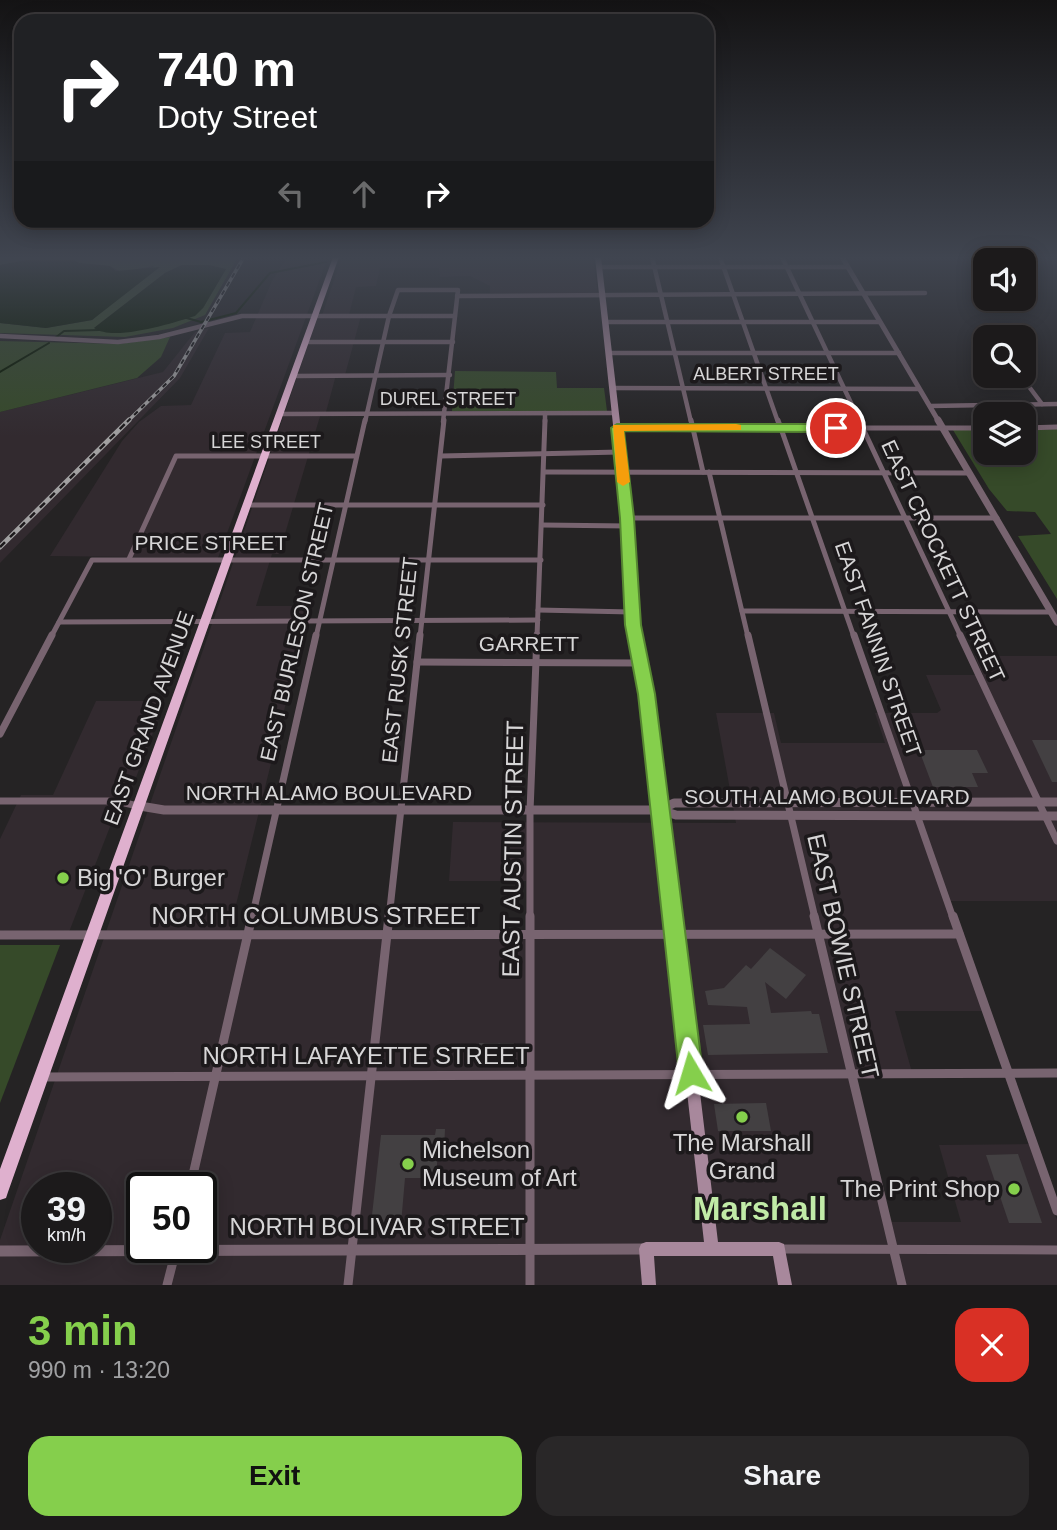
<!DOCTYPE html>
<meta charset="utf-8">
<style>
:root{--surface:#1c1a1b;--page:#292728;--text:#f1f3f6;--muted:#a0a1a3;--line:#3a383a;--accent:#85cf4c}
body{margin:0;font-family:Arial,sans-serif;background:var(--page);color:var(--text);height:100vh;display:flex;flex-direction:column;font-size:26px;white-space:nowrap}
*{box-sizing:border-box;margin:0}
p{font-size:23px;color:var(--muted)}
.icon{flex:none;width:38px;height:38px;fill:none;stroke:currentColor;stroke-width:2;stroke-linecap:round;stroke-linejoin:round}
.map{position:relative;height:1285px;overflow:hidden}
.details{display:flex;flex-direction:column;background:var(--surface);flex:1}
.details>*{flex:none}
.top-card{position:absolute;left:14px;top:14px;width:700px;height:214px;border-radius:21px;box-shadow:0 4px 18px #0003,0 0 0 2px var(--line);background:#202124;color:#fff;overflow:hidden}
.controls{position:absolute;left:973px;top:248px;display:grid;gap:14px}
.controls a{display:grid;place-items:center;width:63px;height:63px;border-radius:14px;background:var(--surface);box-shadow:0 4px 18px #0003,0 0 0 2px var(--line);font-size:35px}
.speed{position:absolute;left:21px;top:1172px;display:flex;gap:14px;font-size:35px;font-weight:700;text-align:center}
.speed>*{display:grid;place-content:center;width:91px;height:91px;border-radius:50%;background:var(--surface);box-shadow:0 4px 18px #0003,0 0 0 2px var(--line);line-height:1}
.speed small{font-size:18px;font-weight:400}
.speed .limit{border:4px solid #111;border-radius:10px;background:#fff;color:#111}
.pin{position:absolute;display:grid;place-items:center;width:60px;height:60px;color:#fff;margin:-30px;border:4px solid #fff;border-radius:50%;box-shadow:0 2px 7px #0007}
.me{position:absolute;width:77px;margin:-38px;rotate:353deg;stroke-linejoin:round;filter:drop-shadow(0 0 5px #0008)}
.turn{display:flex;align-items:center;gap:24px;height:147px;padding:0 28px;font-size:32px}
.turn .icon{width:91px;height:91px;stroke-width:2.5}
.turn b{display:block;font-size:49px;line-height:60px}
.lanes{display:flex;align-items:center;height:66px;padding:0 28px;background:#0003;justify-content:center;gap:35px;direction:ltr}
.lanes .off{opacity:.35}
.round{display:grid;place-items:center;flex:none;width:74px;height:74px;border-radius:21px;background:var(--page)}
.head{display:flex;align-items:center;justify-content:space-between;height:119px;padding:0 28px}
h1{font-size:42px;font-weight:600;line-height:52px;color:var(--accent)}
.action{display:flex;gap:14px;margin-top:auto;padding:14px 28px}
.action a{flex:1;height:80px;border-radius:21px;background:var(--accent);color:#111;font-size:28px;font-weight:600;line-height:80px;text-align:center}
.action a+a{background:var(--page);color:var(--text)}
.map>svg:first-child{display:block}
.built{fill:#322a2f;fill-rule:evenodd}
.green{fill:#364a29;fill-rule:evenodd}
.water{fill:#091900}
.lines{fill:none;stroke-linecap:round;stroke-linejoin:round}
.stream{stroke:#091900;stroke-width:2}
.building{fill:#434042}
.minor-far3{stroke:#786470;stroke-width:4.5}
.minor-far2{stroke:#786470;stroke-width:5}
.minor-far1{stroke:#786470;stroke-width:7}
.minor{stroke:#786470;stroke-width:9}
.tertiary-far3{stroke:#786470;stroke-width:5}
.tertiary-far2{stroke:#786470;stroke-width:7}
.tertiary-far1{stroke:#786470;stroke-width:9}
.tertiary{stroke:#786470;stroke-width:11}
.secondary{fill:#a8889c;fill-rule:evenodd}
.trunk{fill:#dfb0ce;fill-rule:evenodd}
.rail-far1-casing{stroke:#a1a0a1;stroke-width:3.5}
.rail-casing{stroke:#a1a0a1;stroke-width:5}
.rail-far1{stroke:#1c191b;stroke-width:2;stroke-dasharray:5;stroke-linecap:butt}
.rail{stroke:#1c191b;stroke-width:2.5;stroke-dasharray:7;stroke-linecap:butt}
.route{fill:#85cf4c;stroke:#568731;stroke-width:2}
.slow{fill:#f59e0b}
.poi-dot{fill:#85cf4c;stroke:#1c191b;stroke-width:2.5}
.labels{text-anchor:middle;stroke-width:7;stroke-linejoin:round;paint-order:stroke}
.far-street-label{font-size:18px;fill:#d7d6d7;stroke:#1c191b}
.street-label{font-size:21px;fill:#d7d6d7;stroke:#1c191b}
.near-street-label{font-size:24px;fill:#d7d6d7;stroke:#1c191b}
.near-poi-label{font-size:24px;fill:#d7d6d7;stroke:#1c191b;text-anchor:start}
.near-district-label{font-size:33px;font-weight:bold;fill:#c1eba7;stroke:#1c191b}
</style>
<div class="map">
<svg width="1057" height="1285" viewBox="0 0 1057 1285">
<rect width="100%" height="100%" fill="#252324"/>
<!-- built -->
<g class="built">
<polygon points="287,257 328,257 218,558 50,556 122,441 139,422 161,406 191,405 225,333 250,332 272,281"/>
<path d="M342 257H593L598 293H490V286L470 276 440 277 439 268H380L376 286 356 287 349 315 361 316 345 375H336L326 412 321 413 279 554H272L256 606H310L228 937 526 938V881H449L453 822 736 823 716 713H774L781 743H885L875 713H937L941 710 926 675H983L975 656H1057V901H948L986 1011H895L913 1076H853L888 1222H961L939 1145 1030 1144 1057 1220V1285H0V1240L318 316 322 315ZM37 1188H96V1248H37ZM142 1188H201V1248H142Z"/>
<polygon points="209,328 180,378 0,563 0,412 163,372 195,332"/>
<polygon points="96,701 165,701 129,796 122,796 69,932 0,931 0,839 21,795 53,795"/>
</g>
<!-- green -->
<g class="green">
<path d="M0 257H238L205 315 173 328 125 337 0 333V323L46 328 92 320 154 266 121 272 110 266 79 263 74 260H27L0 265ZM182 265 226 269 203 308 94 328 165 273Z"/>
<polygon points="170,337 161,357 137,378 0,412 0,341 119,344"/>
<polygon points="455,371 556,372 557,388 604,388 607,411 452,411"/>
<polygon points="1057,429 1057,599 1018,536 1051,534 1035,512 1007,511 989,489 953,430 985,430 985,453 1024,453 1024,430"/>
<polygon points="0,945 60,945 0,1103"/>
</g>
<!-- water -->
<g class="water">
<polygon points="27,260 74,260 79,263 110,266 116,271 160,267 92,320 46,328 0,323 0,265"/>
<path d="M182 265H209L226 269 203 308 195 316C173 323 113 342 94 328L165 273Z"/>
</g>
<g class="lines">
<!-- stream -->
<g class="stream">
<polyline points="183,317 201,322 236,313 270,273 326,262"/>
<polyline points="55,338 64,331 99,330"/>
<polyline points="0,372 49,343"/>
</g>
</g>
<!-- building -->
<g class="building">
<polygon points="1032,740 1057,740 1057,782 1052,782"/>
<polygon points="919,750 977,750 988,773 972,773 978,787 933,787"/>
<polygon points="770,948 806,975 786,999 765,982 771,1013 811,1011 812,1014 819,1014 828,1053 708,1055 703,1025 750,1024 747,1007 708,1005 705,991 724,988 746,965 751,969"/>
<polygon points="479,1043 514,1043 514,1063 478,1062"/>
<polygon points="766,1103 771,1131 718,1131 714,1104"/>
<polygon points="436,1129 445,1129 444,1150 438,1150 436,1178 405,1178 401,1224 371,1224 381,1135 435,1135"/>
<polygon points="1018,1154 1042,1223 1009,1223 986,1155"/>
</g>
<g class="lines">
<!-- minor-far3 -->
<g class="minor-far3">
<polyline points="652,257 691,422"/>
<polyline points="720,257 778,422"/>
<polyline points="782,257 860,422"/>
<polyline points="599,267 848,267"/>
<polyline points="457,296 925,293"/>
<polyline points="606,322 880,322"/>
<polyline points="0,336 118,342 159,337 242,316 455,316"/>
<polyline points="306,342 453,342"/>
<polyline points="609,353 899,353"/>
<polyline points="294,376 450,375"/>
<polyline points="1021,376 1042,404"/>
<polyline points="612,388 919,389"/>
<polyline points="930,406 1057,404"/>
<polyline points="280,414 615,413"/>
<polyline points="365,422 389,316 398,290 458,290 443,422"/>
<polyline points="545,422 545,413"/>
</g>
<!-- minor-far2 -->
<g class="minor-far2">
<polyline points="691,420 703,472"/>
<polyline points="778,420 854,637"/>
<polyline points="859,420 961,637"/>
<polyline points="617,428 985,428"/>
<polyline points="1024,428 1057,427"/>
<polyline points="441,456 620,452"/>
<polyline points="544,472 970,473"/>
<polyline points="709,472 748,637"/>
<polyline points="248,505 543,505"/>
<polyline points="627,518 997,518"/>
<polyline points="542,525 628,526"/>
<polyline points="129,559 176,456 356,456"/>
<polyline points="538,610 632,612"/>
<polyline points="742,611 1051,612"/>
<polyline points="59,622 538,620"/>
<polyline points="51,637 92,560 541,560"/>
<polyline points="316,637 365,420"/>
<polyline points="420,637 444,420"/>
<polyline points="537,637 545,420"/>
</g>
<!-- minor-far1 -->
<g class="minor-far1">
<polyline points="748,635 815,918"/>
<polyline points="854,635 953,918"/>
<polyline points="960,635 1057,841"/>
<polyline points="417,662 640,663"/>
<polyline points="0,734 52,635"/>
<polyline points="0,801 116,801 138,806"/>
<polyline points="252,918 316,635"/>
<polyline points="389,918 420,635"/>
<polyline points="530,918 530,811 537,635"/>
</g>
<!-- minor -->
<g class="minor">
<polyline points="530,916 530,1285"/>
<polyline points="814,916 902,1285"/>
<polyline points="953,916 1057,1211"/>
<polyline points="0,935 959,934"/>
<polyline points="41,1077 1057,1073"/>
<polyline points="190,1188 252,916"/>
<polyline points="779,1249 1057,1250"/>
<polyline points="167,1285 176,1250"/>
<polyline points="348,1285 389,916"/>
</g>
<!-- tertiary-far3 -->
<polyline class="tertiary-far3" points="842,257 939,422"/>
<!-- tertiary-far2 -->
<polyline class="tertiary-far2" points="938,420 1057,622"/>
<!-- tertiary-far1 -->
<g class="tertiary-far1">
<polyline points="140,806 164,810 660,810 676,815 1057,816"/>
<polyline points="660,810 674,803 1057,802"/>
</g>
<!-- tertiary -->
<polyline class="tertiary" points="0,1251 646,1249"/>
<!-- secondary -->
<polygon class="secondary" points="595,257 601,257 631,518 637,625 652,694 718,1242 779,1242 784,1244 792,1285 778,1285 773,1256 654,1256 656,1285 642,1285 639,1249 641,1244 646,1242 704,1242 642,694 629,625 623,518"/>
<!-- trunk -->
<polygon class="trunk" points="333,257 339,257 8,1192 6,1198 0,1200 0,1169"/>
<defs>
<polyline id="rail-far1" points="127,422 174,376 244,257"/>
<polyline id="rail" points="0,547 129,420"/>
</defs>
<!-- rail-far1 casing -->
<use href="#rail-far1" class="rail-far1-casing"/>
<!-- rail casing -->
<use href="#rail" class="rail-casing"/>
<!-- rail-far1 -->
<use href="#rail-far1" class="rail-far1"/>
<!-- rail -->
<use href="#rail" class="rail"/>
</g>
<!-- sky -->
<linearGradient id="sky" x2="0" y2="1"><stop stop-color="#141314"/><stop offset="0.59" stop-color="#404550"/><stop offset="1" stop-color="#404550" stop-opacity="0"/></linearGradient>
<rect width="1057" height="437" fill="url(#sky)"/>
<!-- route -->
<polygon class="route" points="617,424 836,424 842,428 836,432 624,431 634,518 641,625 655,694 703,1073 699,1081 691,1085 683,1081 679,1073 638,694 625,625 620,518 611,428"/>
<!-- slow -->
<polygon class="slow" points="736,424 741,425 741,430 624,431 630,482 623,486 617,482 613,425"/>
<!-- markers -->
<g class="poi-dot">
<circle cx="63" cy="878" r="7"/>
<circle cx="742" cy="1117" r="7"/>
<circle cx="408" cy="1164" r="7"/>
<circle cx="1014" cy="1189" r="7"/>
</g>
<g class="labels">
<!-- far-street labels -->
<g class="far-street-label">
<text x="766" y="380">ALBERT STREET</text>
<text x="448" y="405">DUREL STREET</text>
<text x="266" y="448">LEE STREET</text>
</g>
<!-- street labels -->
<g class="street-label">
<text x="211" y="550">PRICE STREET</text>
<text transform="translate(943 561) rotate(65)" y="7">EAST CROCKETT STREET</text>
<text transform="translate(297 632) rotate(-77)" y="7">EAST BURLESON STREET</text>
<text x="529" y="651">GARRETT</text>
<text transform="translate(878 649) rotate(71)" y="7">EAST FANNIN STREET</text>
<text transform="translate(400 660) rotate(-84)" y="7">EAST RUSK STREET</text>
<text transform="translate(149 718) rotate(-70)" y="7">EAST GRAND AVENUE</text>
<text x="329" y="800">NORTH ALAMO BOULEVARD</text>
<text x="827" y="804">SOUTH ALAMO BOULEVARD</text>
</g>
<!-- near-street labels -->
<g class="near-street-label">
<text transform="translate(513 849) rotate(-89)" y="8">EAST AUSTIN STREET</text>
<text x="316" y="924">NORTH COLUMBUS STREET</text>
<text transform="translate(843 956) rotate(77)" y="8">EAST BOWIE STREET</text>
<text x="366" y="1064">NORTH LAFAYETTE STREET</text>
<text x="377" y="1235">NORTH BOLIVAR STREET</text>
</g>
<!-- near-poi labels -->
<g class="near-poi-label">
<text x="77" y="886">Big 'O' Burger</text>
<text x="742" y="1151" text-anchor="middle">The Marshall<tspan x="742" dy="28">Grand</tspan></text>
<text x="422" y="1158">Michelson<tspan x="422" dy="28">Museum of Art</tspan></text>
<text x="1000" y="1197" text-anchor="end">The Print Shop</text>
</g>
<!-- near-district labels -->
<g class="near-district-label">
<text x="760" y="1220">Marshall</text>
</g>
</g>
</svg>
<div class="controls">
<a><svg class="icon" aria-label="sound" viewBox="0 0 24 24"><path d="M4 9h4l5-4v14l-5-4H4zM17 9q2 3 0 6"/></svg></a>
<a><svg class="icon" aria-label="search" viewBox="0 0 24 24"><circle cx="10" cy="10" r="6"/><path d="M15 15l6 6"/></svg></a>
<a><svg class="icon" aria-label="layers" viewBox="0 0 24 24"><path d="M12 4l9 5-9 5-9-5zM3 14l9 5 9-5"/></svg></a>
</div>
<div class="speed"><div>39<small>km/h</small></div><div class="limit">50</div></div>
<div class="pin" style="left:836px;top:428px;background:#d93025"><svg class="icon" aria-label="arrive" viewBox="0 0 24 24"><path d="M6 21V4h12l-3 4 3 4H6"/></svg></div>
<svg class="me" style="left:691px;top:1073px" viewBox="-20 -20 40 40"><path d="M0-17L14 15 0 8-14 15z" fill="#85cf4c" stroke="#fff" stroke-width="4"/></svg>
<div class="top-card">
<div class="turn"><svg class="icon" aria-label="right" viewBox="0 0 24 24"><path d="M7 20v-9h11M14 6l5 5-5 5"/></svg><div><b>740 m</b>Doty Street</div></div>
<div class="lanes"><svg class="icon off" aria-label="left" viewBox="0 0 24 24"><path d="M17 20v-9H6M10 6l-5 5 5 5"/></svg><svg class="icon off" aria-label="ahead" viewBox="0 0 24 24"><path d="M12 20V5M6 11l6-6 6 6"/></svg><svg class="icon" aria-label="right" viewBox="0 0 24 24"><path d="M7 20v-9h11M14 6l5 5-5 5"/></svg></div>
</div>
</div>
<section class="details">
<div class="head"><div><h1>3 min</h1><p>990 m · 13:20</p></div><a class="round" style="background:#d93025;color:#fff"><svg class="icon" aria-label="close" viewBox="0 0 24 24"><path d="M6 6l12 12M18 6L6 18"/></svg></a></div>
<div class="action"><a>Exit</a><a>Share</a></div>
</section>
